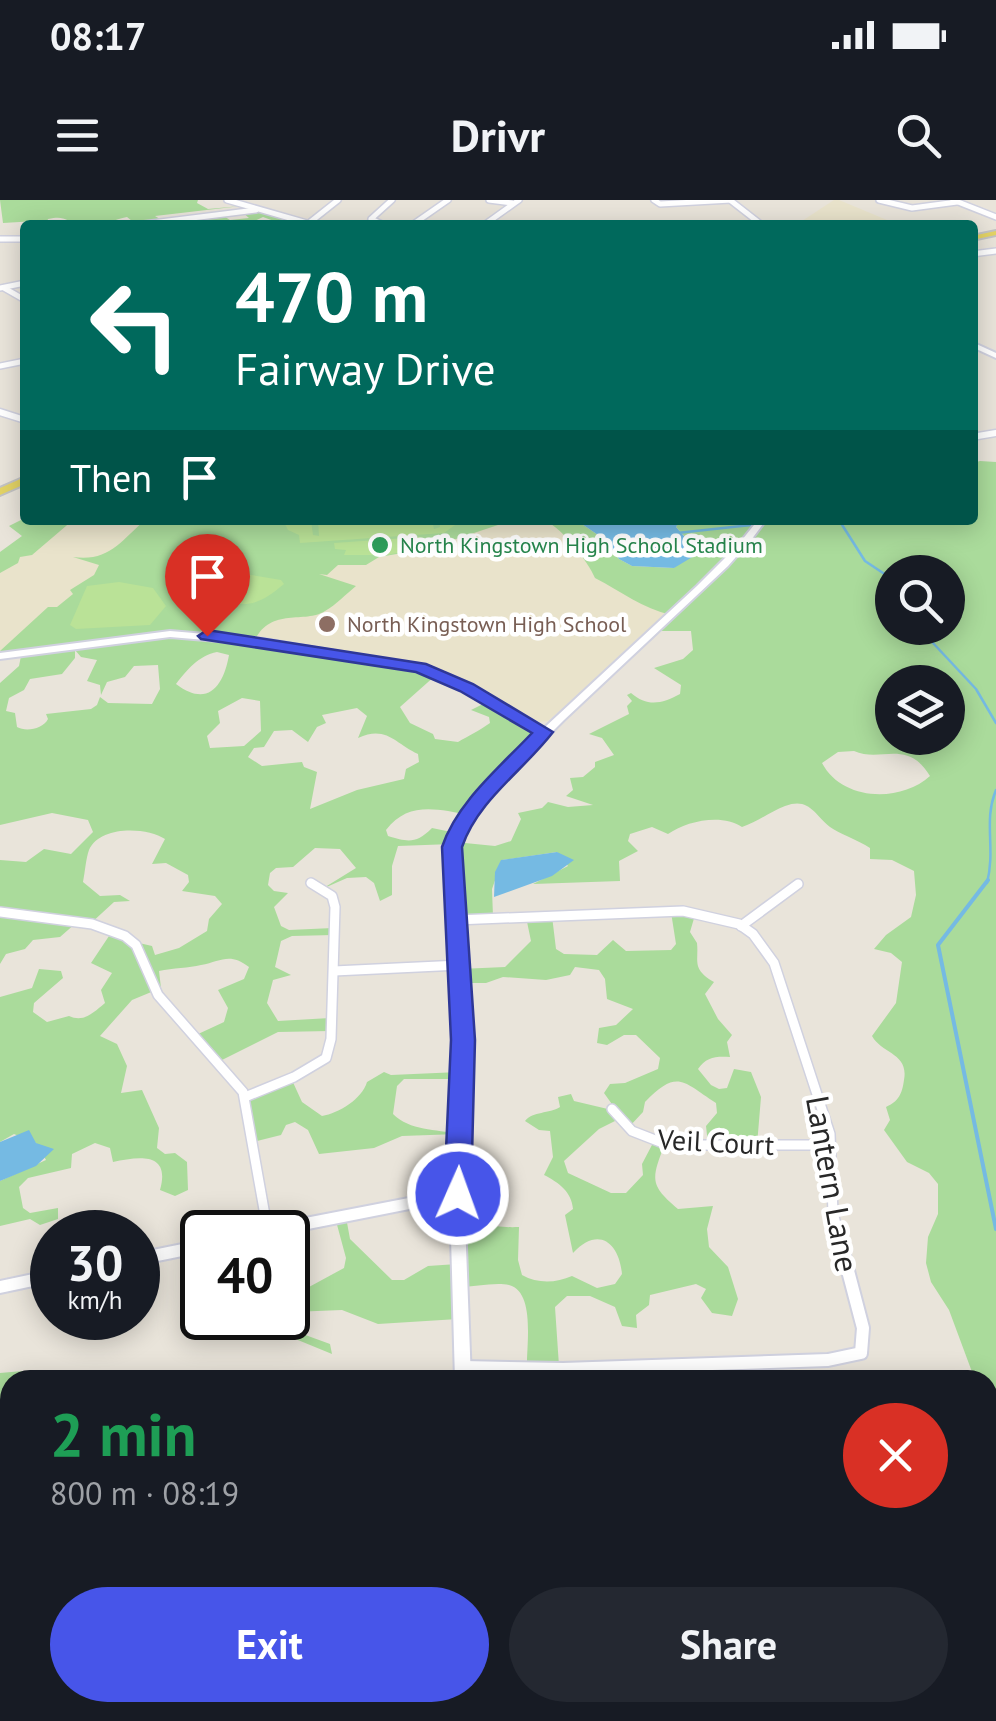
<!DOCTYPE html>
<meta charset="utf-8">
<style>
:root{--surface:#171b24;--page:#242831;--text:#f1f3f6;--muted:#9ea1a6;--accent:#4755e9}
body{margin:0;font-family:"PT Sans",sans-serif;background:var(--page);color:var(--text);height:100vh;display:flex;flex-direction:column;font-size:38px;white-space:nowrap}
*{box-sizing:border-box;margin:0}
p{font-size:32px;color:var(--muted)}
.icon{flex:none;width:55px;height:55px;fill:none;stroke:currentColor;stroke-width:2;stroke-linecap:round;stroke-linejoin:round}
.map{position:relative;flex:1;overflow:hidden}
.details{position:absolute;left:0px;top:1170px;width:998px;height:352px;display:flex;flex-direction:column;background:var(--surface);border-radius:30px 30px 0 0;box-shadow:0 5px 25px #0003}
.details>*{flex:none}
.guide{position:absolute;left:20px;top:20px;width:958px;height:305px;border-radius:10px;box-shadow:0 5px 25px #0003;background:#00695c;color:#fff;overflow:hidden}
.buttons{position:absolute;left:875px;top:355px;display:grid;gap:20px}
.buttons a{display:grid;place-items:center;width:90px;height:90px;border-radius:50%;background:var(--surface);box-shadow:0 5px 25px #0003;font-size:50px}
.speed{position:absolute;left:30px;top:1010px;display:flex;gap:20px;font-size:50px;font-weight:700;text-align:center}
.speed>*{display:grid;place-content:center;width:130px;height:130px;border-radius:50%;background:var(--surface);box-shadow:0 5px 25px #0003;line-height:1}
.speed small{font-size:25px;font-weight:400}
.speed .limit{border:5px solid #111;border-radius:15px;background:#fff;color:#111}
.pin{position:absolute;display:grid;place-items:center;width:85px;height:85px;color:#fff;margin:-102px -42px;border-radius:50% 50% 50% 0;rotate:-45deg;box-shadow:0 0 10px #0007}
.pin .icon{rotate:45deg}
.me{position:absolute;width:110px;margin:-55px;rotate:2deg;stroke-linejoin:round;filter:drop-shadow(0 0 8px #0008)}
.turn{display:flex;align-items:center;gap:35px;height:210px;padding:0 50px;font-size:45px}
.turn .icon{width:130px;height:130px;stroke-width:2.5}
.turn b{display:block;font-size:70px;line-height:85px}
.then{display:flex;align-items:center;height:95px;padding:0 50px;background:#0003;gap:20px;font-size:38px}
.round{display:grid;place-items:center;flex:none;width:105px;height:105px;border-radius:52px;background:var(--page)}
.summary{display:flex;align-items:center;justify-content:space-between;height:170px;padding:0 50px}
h1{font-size:60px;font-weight:700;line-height:75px;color:#1e9e55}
.primary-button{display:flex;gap:20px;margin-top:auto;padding:20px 50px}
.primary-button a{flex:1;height:115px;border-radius:60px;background:var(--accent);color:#fff;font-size:40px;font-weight:700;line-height:115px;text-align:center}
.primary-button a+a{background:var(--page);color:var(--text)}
.status{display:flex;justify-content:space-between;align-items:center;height:70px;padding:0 50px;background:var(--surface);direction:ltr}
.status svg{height:28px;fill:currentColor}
header{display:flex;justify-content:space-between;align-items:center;height:130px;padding:0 50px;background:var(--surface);font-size:45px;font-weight:700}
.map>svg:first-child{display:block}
.education{fill:#e9e3cb}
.green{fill:#aadb9b;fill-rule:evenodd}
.pitch{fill:#bae297}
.water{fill:#75bae3}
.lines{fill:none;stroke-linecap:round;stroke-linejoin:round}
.stream-far1{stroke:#75bae3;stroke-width:2.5}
.stream{stroke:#75bae3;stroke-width:4}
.street-far3-casing{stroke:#d0d1df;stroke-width:8}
.street-far2-casing{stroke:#d0d1df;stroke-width:9}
.street-far1-casing{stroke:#d0d1df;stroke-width:12}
.street-casing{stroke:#d0d1df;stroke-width:16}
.secondary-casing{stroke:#d0d1df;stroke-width:4}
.primary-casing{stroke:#c3c3c3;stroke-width:4}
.street-far3{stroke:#fff;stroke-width:5}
.street-far2{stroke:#fff;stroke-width:6}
.street-far1{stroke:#fff;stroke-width:9}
.street{stroke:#fff;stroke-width:12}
.secondary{fill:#fff;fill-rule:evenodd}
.primary{fill:#e3d365;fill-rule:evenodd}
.route{fill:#4755e9;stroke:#2e3797;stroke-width:2.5}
.leisure-dot{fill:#2e9e5b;stroke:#fff;stroke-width:4}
.education-dot{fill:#8d6e63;stroke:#fff;stroke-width:4}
.labels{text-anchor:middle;stroke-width:9;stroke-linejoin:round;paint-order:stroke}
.far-leisure-label{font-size:22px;fill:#27864d;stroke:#fff;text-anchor:start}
.far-education-label{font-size:22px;fill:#785e54;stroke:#fff;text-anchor:start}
.street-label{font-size:28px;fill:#282828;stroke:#fff}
.near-street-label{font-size:32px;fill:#282828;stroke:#fff}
</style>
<div class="status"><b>08:17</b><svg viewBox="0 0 49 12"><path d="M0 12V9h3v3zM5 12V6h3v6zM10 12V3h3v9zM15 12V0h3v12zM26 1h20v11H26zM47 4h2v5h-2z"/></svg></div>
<header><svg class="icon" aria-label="menu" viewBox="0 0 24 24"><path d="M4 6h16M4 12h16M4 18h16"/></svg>Drivr<svg class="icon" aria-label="search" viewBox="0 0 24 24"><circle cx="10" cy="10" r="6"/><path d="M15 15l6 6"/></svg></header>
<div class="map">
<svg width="996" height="1521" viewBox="0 0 996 1521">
<rect width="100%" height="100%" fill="#e9e4da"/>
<!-- education -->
<g class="education">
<polygon points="834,0 839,0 899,25 785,25 802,21"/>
<polygon points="58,320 572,320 685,394 629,450 548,521 539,522 453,475 424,465 193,428 0,452 0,367"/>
</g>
<!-- green -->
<g class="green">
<path d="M0 0H198L197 3 208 9 241 6 155 16 163 21 222 15 230 20 249 18 242 12 255 11 314 25H285L263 17 246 25H137L127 17C112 19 98 31 79 25 66 21 65 15 48 19L47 22 52 25 36 21 3 23Z"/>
<path d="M980 261 996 262V1280L988 1279V1180H975L949 1110 931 1082 926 1063 928 1037 938 1014V984L929 973 907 962 884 930 890 920 886 907C899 901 902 894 904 880 909 853 882 854 872 836L896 803 902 762 891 753 874 749 886 735 911 717 916 695 914 671 892 660 870 659V648C858 640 838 633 830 627 814 614 809 597 785 606 770 612 757 622 742 627 722 613 686 621 668 634L652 627 630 634 628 641 638 651 619 661 620 681 533 684 568 666 557 652 502 660 492 689 493 717 459 721 452 644 398 646 392 666V695L380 701 374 683 366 677 347 678 322 689 356 668 340 649 315 648 293 667 276 668 270 673 268 685 274 691 288 693 274 707 281 726 289 730 333 728V735L292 736 281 741 275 767 291 775 273 780 267 803 278 821 330 818V831L278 832 220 861 196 835 224 822 228 808 218 790 244 779 249 767C230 752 221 761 201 765 189 768 173 768 159 771L161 788 132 800 100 836 117 844 127 866 121 893 142 890 159 928 157 948 165 954 175 953 187 962 188 990 175 996 160 990C171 951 138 957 113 962L110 948 95 943 72 954 71 968 28 978 19 987 23 1008 30 1013 58 1008V1019L40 1025 30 1019 0 1026V981L46 960 36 943 14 934 0 942V797L32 788 39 769 61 771 63 778 34 803 33 812 47 822 69 816C84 823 94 812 105 803L101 790 112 773 91 763 109 736 152 746 155 755 179 748 207 731 209 719 222 704 215 696 182 691 189 682 188 675 166 663 152 664 165 639C147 627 100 625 89 650 86 658 85 672 83 682L100 696 120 695 130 701 114 702 90 724 76 723 60 737 33 740 25 749 6 754 0 764V660L26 662 44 649 71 654 93 632 88 620 52 613 0 625V483L19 466 21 456H0V451L48 407H57L73 394 70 390 94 375 99 365 73 357C109 362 121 341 145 320H513L426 349 379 357 366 365H338L327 375 319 374 356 386C346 394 336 405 325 411 305 424 271 407 255 440L393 461 436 475 400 507 410 523 433 534 435 539 458 542C468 536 479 531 490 523L489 517 471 510 489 501 543 532 469 615C437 609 408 601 386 630L388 636C408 642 416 644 432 628L456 633 455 642 495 646 511 641 521 619 518 613 542 608 548 602 568 607 593 605 566 596 573 590 570 578 583 577 595 567V562L614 555 602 538 589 534 629 514 627 506 632 501 627 495 631 493C647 507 662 504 680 494L681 485 654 468 683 459 693 450 691 431H656L671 415C642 408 622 392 595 378 589 363 559 323 542 320H576L604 339 619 359 632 366 674 368 689 341 676 327 680 320H972L973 263ZM892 372H948V428H892ZM75 450 81 457 97 460 87 481 100 485 101 495 107 482 125 477 134 466 158 465 160 489 152 504 108 503 100 497 97 505 91 509 46 514 48 519C43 529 26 532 17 527L15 513 6 511 9 498 24 490 30 479 62 474 75 458ZM217 452 229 455C224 484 209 509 176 484 186 471 199 455 217 452ZM892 482H948V538H892ZM242 498 260 501 261 531 244 546 210 548 207 536 220 523 218 511ZM357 508 367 516 358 538C387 525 395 544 418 554L419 562 406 569 404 579 357 590 310 609 317 572 304 567 302 562 262 566 248 557 254 548 264 547 274 531 292 530 308 542 317 527 326 523 322 515ZM854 551C881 563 907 538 930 576 900 603 842 601 822 563L838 552Z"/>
<polygon points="25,318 73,320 32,355 20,357 18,363 0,373 0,352 22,336 9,326"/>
<path d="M671 712 695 715 690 732 697 743C699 761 691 769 714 782L705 794 718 819 732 835 727 842 730 857C716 856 706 857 698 869L711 885 719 889 727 888 734 869 751 872 761 897 757 945 708 944 706 926 717 913 716 903C683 882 678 868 645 902L643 912 629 927 619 919 599 929 564 961 568 973 611 993H626L643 975 642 964 653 943 664 946C651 980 650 985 678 1009L713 1006 707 1029 709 1047 728 1067 738 1099 732 1116 712 1113 701 1098 706 1089 696 1084 650 1095 649 1105 636 1115 637 1128 622 1126 615 1107 590 1096H567L555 1107 559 1166 527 1168C526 1147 536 1092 509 1085 495 1082 474 1087 460 1087L458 1119 378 1124 342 1110 292 1112 287 1120 289 1129 330 1144 332 1154 254 1122 255 1118H288V1084L309 1087 344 1068 346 1058 336 1021 346 1017 350 1039 392 1080H404L428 1066 457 1064 460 1025C481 1024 499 1028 519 1027L518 1060 522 1075C538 1084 556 1083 572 1076L597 1088 615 1084 622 1074C619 1042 598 1026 573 1053L565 1015 573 1009C572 992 558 982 544 975L553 957 550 931 539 930 525 921C533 911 549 914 560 907L558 897 571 894 574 901 612 910 614 907 604 893 610 884 625 883 658 869 660 858 636 835H624L607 845 597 843 599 828 616 825 633 809 607 799 605 779 599 770 575 767 570 775 546 780 503 777 486 783H461L460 769 505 767 531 741 526 717 552 716 556 749 564 754 597 755 613 740 626 751 671 750 676 744Z"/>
<path d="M384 872 391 875 459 872 460 879H404L397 886 393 914C410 931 436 929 458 934L402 936 374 948 319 954 308 930 295 922 286 925 281 935 253 942 244 898 291 878 302 902 322 916C339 913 362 899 367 882Z"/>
<polygon points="23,1171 31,1180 10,1180 10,1475 0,1446 0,1173"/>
<polygon points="996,1483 996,1517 972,1517 970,1521 661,1521 656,1513 988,1512 988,1484"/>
<polygon points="75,1512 463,1513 463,1521 74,1521"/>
</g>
<!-- pitch -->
<g class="pitch">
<polygon points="283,320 311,320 313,335 319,336 318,320 432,320 434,329 440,327 439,320 462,320 444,333 300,343 299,335 288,330"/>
<polygon points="420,337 426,348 386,355 344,355 346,350 335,349 334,343"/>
<path d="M239 373 281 380 284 384C260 404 245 411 215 396L218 383Z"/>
<polygon points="119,382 153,388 166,406 150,425 76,429 70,425 87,386"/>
</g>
<!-- water -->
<g class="water">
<polygon points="576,320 680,320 676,327 699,353 674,368 632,366 619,359 604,339"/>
<polygon points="557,652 574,660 552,676 494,697 495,672 501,660"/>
<polygon points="29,930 36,943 54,949 36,966 0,981 0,942"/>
</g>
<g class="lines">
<!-- stream-far1 -->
<g class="stream-far1">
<polyline points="839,320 865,361 892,379"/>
<polyline points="677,333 751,325"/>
<polyline points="919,428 976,489 996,523"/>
<path d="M987 683C996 648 983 621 996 590"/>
</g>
<!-- stream -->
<polyline class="stream" points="988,680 938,745 996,1029"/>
<defs>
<g id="street-far3">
<polyline points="227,0 314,25"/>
<polyline points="489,0 512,3"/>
<polyline points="654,0 660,4 731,0"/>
<polyline points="730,0 762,25"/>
<polyline points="879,0 912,8 957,2"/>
<polyline points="953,0 996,17"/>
<polyline points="309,23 338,0"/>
<polyline points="136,25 256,10"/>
<polyline points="384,25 371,19 392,0"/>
<polyline points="412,25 448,0"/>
<polyline points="484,25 519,0"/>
<polyline points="0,39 25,39"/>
<polyline points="972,54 996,51"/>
<polyline points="0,88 25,83"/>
<polyline points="4,88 25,100"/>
<polyline points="0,166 25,161"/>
</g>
<g id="street-far2">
<polyline points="0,212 25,220"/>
<polyline points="972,237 996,233"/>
</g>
<g id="street-far1">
<polyline points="0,712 92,724 125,736 136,745 158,795 243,892 268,1032"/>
<polyline points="456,720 683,711 739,724 753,734 774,763 830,934 833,1013 843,1050"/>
<polyline points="741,726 798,684"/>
<polyline points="334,771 460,765"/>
<polyline points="245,897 294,877 326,858 331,839 335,707 332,696 311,683"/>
<polyline points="612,909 632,931 668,945 831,945"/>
</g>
<g id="street">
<polyline points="463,1167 563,1169 828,1160 861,1153 863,1128 842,1048"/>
<polyline points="988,1379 996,1379"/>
</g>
<g id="secondary">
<polygon points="972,142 996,153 996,158 972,147"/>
<path d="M758 320H766L751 340 728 366 564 520 501 583 475 614 458 647 470 840 464 994 471 1180H455L450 1001 288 1033 257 1032 259 1028 264 1026 450 990 456 840 446 647C465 601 504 567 539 533L463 490 418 471 264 445 170 437 0 459V453L170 431 264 439 423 466 471 486 544 528 697 386 738 345Z"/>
<polygon points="202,1040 202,1052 138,1065 138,1053"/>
<polygon points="52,1070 52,1082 0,1093 0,1081"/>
<rect x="455" y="1512" width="20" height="9"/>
</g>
<g id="primary">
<polygon points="996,31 996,35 972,40 972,36"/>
<polygon points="25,277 25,284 0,295 0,288"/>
</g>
</defs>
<!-- street-far3 casing -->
<use href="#street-far3" class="street-far3-casing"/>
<!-- street-far2 casing -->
<use href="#street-far2" class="street-far2-casing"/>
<!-- street-far1 casing -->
<use href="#street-far1" class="street-far1-casing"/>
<!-- street casing -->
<use href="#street" class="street-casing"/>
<!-- secondary casing -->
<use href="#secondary" class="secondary-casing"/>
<!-- primary casing -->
<use href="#primary" class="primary-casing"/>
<!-- street-far3 -->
<use href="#street-far3" class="street-far3"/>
<!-- street-far2 -->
<use href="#street-far2" class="street-far2"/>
<!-- street-far1 -->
<use href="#street-far1" class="street-far1"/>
<!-- street -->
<use href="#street" class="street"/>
<!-- secondary -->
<use href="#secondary" class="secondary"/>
<!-- primary -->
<use href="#primary" class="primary"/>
</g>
<!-- route -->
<path class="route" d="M207 430 426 464 473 484 553 532C524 570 478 600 462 647L475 840 471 994 467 1002 458 1005 448 1002 444 994 451 840 442 647C457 602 500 567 532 533L460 491 416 472 201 439 198 436Z"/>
<!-- markers -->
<circle class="leisure-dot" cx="380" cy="345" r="10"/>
<circle class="education-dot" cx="327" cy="424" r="10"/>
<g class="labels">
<!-- far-leisure labels -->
<g class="far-leisure-label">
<text x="400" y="353">North Kingstown High School Stadium</text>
</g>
<!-- far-education labels -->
<g class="far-education-label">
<text x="347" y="432">North Kingstown High School</text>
</g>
<!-- street labels -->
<g class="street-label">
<text transform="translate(716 942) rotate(3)" y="10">Veil Court</text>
</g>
<!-- near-street labels -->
<g class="near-street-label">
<text transform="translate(832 984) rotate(80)" y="11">Lantern Lane</text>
</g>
</g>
</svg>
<div class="buttons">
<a><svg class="icon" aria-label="search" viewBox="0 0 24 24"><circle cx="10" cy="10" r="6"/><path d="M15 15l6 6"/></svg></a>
<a><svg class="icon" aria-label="layers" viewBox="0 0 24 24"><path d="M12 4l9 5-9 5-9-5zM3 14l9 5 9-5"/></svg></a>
</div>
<div class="speed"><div>30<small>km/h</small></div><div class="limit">40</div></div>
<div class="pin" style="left:207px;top:436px;background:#d93025"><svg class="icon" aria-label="arrive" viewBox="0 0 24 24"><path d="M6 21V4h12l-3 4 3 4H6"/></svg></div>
<svg class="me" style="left:458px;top:994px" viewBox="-20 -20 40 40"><circle r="17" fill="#4755e9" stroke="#fff" stroke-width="3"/><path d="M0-11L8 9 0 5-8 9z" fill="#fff"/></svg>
<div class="guide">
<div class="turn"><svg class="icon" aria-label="left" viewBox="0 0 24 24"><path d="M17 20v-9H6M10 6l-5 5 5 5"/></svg><div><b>470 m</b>Fairway Drive</div></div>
<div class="then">Then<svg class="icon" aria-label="arrive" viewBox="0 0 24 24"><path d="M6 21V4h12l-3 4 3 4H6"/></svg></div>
</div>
<section class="details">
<div class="summary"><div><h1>2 min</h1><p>800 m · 08:19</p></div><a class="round" style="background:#d93025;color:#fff"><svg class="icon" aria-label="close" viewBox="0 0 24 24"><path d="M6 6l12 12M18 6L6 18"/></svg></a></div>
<div class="primary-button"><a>Exit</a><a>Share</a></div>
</section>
</div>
